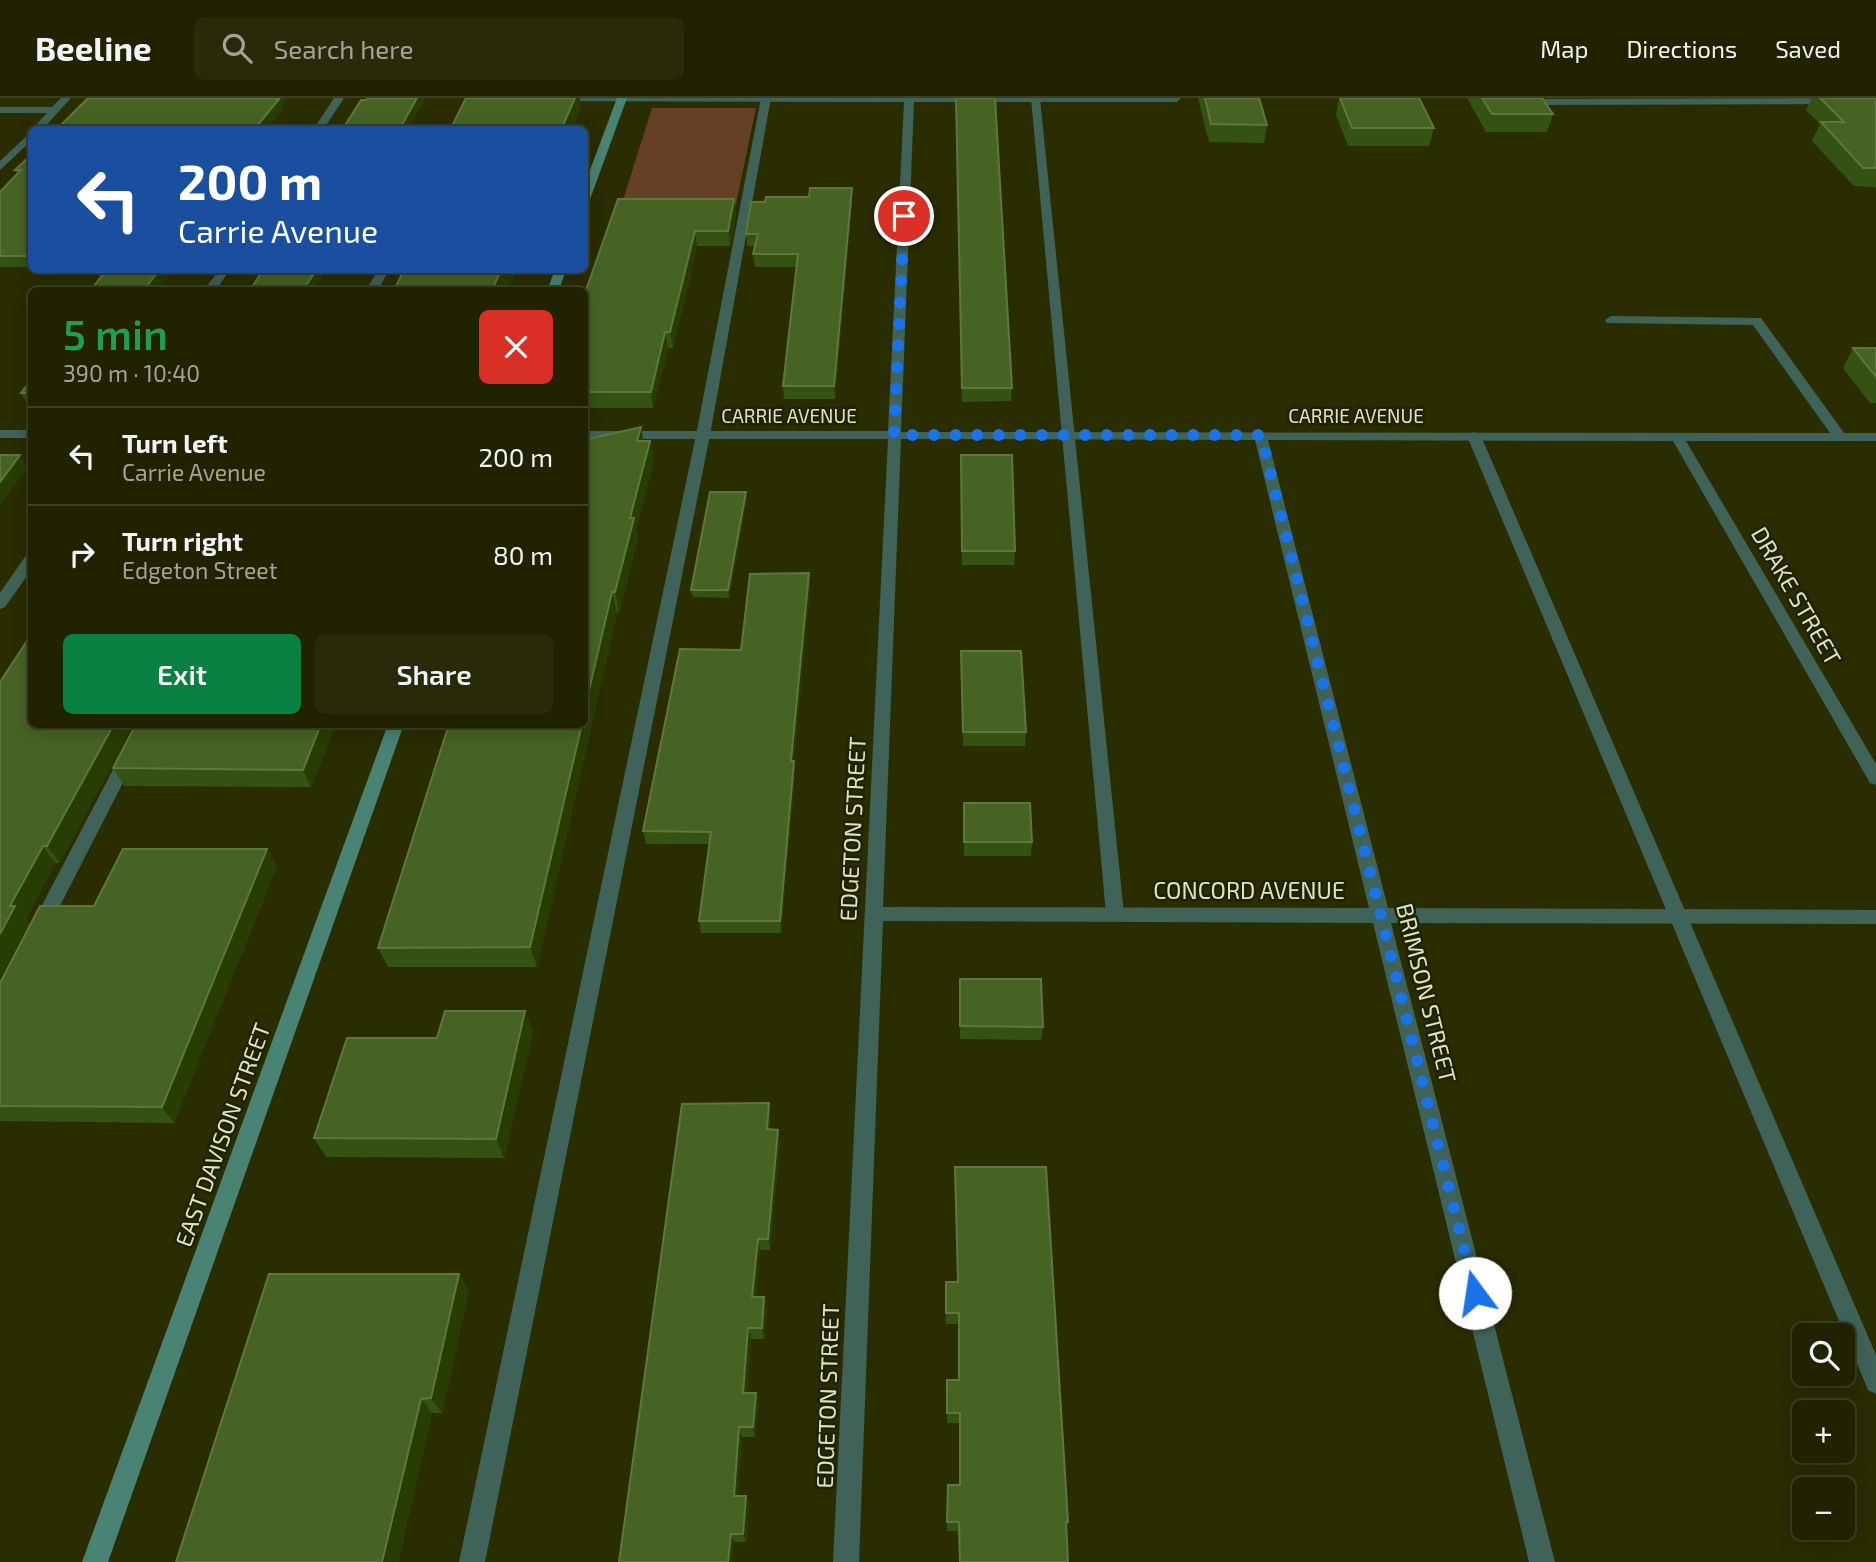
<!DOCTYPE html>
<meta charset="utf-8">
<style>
:root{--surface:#202200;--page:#282a0a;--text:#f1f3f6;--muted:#a2a499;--line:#3d3f22;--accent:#0b8043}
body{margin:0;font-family:"Exo 2",sans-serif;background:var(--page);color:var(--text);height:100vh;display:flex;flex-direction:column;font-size:26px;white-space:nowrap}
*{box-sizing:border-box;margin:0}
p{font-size:23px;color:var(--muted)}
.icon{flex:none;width:38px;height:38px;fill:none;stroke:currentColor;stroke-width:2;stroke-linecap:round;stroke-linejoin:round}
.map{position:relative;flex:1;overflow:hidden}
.panel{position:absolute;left:28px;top:189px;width:560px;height:441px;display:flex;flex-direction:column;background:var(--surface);border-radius:10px;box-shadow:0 4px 18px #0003,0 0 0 2px var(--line)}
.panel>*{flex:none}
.top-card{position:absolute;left:28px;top:28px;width:560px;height:147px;border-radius:10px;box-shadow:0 4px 18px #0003,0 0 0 2px var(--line);background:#1a4fa0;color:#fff;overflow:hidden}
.fabs{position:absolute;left:1792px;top:1225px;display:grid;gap:14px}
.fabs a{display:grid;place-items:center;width:63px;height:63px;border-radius:10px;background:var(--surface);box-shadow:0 4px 18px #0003,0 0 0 2px var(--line);font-size:35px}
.pin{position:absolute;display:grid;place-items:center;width:60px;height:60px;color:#fff;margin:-30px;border:4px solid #fff;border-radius:50%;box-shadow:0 2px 7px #0007}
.me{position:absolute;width:77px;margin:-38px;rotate:346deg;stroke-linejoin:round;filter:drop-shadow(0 0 5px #0008)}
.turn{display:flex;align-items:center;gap:24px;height:147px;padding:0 35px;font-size:32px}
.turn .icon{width:91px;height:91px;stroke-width:2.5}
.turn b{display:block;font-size:49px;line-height:60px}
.round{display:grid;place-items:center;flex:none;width:74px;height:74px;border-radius:10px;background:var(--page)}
.head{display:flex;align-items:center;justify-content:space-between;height:119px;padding:0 35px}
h1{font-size:42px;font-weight:600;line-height:52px;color:#1e9e55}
.button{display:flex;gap:14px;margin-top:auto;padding:14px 35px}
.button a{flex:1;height:80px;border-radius:10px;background:var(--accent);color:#fff;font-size:28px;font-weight:600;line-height:80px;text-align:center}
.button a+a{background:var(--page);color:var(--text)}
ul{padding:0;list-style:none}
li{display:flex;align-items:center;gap:21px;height:98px;padding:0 35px;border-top:2px solid var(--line)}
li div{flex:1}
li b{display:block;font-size:26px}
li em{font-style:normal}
header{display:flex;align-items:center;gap:42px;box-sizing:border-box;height:98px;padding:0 35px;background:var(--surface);border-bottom:2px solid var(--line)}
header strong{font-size:33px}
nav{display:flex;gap:38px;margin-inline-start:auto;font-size:24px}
.search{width:490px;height:63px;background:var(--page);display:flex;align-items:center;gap:18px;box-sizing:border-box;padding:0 24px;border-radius:10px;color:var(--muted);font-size:26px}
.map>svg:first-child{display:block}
.green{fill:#664026}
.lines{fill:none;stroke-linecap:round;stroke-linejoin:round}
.service{fill:#406359;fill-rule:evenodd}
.minor{fill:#406359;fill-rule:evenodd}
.secondary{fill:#498373;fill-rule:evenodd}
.wall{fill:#345312}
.shaded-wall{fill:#283d03}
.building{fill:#466324;stroke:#5e773c;stroke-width:2}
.route{stroke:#1a73e8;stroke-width:12;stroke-dasharray:0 21.6}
.labels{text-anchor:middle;stroke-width:5;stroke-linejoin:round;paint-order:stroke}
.far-street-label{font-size:19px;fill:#dfe4bc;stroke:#202208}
.street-label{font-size:23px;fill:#dfe4bc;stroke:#202208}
</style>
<header>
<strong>Beeline</strong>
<div class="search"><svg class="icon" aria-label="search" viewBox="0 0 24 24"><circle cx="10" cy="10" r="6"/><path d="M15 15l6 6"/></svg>Search here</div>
<nav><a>Map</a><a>Directions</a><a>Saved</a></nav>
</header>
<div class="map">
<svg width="1876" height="1464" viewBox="0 0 1876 1464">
<rect width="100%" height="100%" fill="#2a2d00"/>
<!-- green -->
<polygon class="green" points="652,10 756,10 734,115 619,115"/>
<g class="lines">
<!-- service -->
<g class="service">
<polygon points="761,0 771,0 710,337 485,1464 459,1464 696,337"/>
<polygon points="1031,0 1040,1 1124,816 1122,821 1115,823 1108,821 1106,816"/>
<polygon points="1876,0 1876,6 1523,7 1518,4 1523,1"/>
<polygon points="378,172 389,172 378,192 366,192"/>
<polygon points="1611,218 1761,220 1847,339 1840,343 1835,342 1753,227 1607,225 1605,222"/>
<polygon points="1474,334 1481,338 1876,1257 1876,1296 1868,1292 1467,338"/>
<polygon points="137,626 153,626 46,835 39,837 32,835 30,830"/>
</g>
<!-- minor -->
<g class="minor">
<polygon points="61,0 71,0 42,32 31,32 47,15 0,15 0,9 52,9"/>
<polygon points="334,0 344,0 323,32 313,32"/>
<path d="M508 0H1181L1177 4H914L901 334 1876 335V343H1686L1876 666V687L1870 685 1673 343 1268 342 1388 810 1876 812V826L1391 825 1555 1464H1529L1373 825 883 823 859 1464H833L888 341H584V333H888L904 4 513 3ZM901 341 1255 342 1369 810 883 809Z"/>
<polygon points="32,33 32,42 0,72 0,63"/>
<polygon points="219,172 230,172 216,192 204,192"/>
<rect x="0" y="332" width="32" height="8"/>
<polygon points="32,455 32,471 5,509 0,511 0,495 27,456"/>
</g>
<!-- secondary -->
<g class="secondary">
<polygon points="617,0 627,0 589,104 584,107 584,88"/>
<polygon points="555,172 566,172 559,192 547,192"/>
<polygon points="388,626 404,626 108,1464 82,1464"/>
</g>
</g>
<!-- wall -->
<g class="wall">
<polygon points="956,0 1012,290 1011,303 962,304"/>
<polygon points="1198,0 1259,0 1267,27 1264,45 1209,44"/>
<polygon points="1339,0 1419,0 1434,30 1429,48 1348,48 1336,17"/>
<polygon points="1467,0 1542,0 1553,16 1547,34 1486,34"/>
<polygon points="1812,0 1876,0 1876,91 1874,89 1854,88 1812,43 1820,26 1806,12"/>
<polygon points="32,56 32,169 1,169 0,170 0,94 17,76 15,72"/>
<polygon points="852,90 852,102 835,301 784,301 783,288 797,169 755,169 753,156 755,148 747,148 746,136 765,104 809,99"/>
<polygon points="734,101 736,116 730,148 697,148 673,250 668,250 653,310 584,310 584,198"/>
<polygon points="1853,250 1876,250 1876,305 1870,305 1843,270"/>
<polygon points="32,281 32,307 28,307 21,295"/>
<polygon points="641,329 643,343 650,343 654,363 636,431 638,440 619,514 617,514 537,869 388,869 378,850"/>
<polygon points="961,357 1015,453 1014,467 962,467"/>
<polygon points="747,401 729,500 693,499 691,492"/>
<polygon points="810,488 794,663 795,675 781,835 701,835 699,823 709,746 646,746 643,733 741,552"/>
<polygon points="961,553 1026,634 1025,648 963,648"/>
<polygon points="0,584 60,765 55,765 26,821 29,825 0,879"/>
<polygon points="136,626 336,626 311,689 124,688 113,670"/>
<polygon points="964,705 1032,744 1031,758 964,758"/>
<polygon points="267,751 277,768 174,1025 0,1023 0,885 94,808"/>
<polygon points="960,881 1043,929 1041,942 960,941"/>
<polygon points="533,933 504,1060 326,1059 314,1040 437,940"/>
<polygon points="771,1018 770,1031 780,1044 770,1152 760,1152 756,1199 764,1199 767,1210 764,1241 751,1241 747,1295 756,1295 758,1305 755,1339 742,1339 737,1398 746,1398 749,1407 746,1444 734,1444 619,1464"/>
<polygon points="946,1184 1068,1424 1066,1432 1068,1464 959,1464 958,1433 947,1433 947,1396 960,1387 960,1325 947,1325 947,1282 959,1282 959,1226 946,1226"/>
<polygon points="469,1192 442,1315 432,1315 398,1464 176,1464"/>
</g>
<!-- shaded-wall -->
<g class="shaded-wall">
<polygon points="278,0 289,0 282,9 283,11 266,32 256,32 256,29"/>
<polygon points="417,0 426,0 407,32 399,32"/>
<polygon points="575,0 580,0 581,10 572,32 561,32"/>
<polygon points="852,90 852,102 835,301 834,288"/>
<polygon points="734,101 736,116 730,148 728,133"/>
<polygon points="695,133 697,148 673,250 670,234"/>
<polygon points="159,172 173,172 158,192 144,192"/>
<polygon points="313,172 326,172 317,187 318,190 316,192 304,192"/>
<polygon points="501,172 517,172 508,192 492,192"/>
<polygon points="665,234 668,250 653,310 651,294"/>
<polygon points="641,329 644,349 637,343"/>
<polygon points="650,343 654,363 636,431 638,440 619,514 615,494 630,420"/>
<polygon points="20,357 27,370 0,407 0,384"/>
<polygon points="746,394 747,401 729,500 728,492"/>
<polygon points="809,475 810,488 793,675 791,663"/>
<polygon points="612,494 617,514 537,869 530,849 582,626 584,626 584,614"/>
<polygon points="114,626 134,626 60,765 47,748"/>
<polygon points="321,626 336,626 311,689 303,672"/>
<polygon points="794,663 795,675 781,835 780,823"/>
<polygon points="43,748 55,765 26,821 29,825 0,879 0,836 10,808"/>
<polygon points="267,751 277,768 174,1025 162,1009"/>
<polygon points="525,913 533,933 504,1060 496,1041"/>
<polygon points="769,1005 771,1018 769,1044 767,1031"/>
<polygon points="778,1032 780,1044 770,1152 768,1141"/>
<polygon points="758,1141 760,1152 755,1210 752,1199"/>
<polygon points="459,1176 469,1192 442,1315 431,1300"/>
<polygon points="764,1199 767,1210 764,1241 762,1230"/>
<polygon points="748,1230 751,1241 746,1306 743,1295"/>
<polygon points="756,1295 758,1305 755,1339 753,1329"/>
<polygon points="421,1301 432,1315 398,1464 382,1464"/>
<polygon points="739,1329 742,1339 737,1407 734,1398"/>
<polygon points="746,1398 749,1407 746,1444 743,1436"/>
<polygon points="731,1436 734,1444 732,1464 728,1464"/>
</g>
<!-- building -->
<g class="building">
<polygon points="88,0 278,0 277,1 279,1 256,29 263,29 262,32 56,32"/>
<polygon points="368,0 417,0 399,32 342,32 361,2 366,2"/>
<polygon points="466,0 575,0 561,32 450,32"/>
<polygon points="956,0 995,0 1012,290 962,290"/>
<polygon points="1205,0 1259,0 1267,27 1211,26"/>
<polygon points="1340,0 1419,0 1434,30 1352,30"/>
<polygon points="1482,0 1542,0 1553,16 1492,16"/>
<polygon points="1820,0 1876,0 1876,70 1863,70 1821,24 1844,24"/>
<polygon points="32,56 32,158 0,158 0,94 21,72 15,72"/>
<polygon points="810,90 852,90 834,288 783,288 798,156 753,156 758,136 746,136 751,104 765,104 766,99 809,99"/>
<polygon points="618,101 734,101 728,133 695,133 670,234 665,234 651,294 584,294 584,198"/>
<polygon points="106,172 159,172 144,192 91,192"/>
<polygon points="263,172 313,172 310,177 313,177 303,192 250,192"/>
<polygon points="404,172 501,172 492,192 394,192"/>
<polygon points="1853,250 1876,250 1876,279"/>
<polygon points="32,281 32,295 21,295"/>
<polygon points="641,329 637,343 650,343 630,420 634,420 615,494 612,494 584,614 584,342"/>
<polygon points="0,357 20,357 0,384"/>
<polygon points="961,357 1012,357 1015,453 962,453"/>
<polygon points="710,394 746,394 728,492 691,492"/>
<polygon points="809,475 791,663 794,663 780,823 699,823 711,734 643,733 680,551 741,552 750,476"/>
<polygon points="32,535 32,626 114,626 47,748 43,748 10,808 15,808 0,836 0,584"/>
<polygon points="961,553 1021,553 1026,634 963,634"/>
<polygon points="136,626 321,626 303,672 113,670"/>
<polygon points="449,626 582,626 530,849 378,850"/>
<polygon points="964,705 1030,705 1032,744 964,744"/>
<polygon points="123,751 267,751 162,1009 0,1008 0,885 40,808 94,808"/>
<polygon points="960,881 1041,881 1043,929 960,928"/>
<polygon points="445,913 525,913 496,1041 314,1040 347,940 437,940"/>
<polygon points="769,1005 767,1031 778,1032 768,1141 758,1141 752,1199 764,1199 762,1230 748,1230 743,1295 756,1295 753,1329 739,1329 734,1398 746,1398 743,1436 731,1436 728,1464 619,1464 682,1006"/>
<polygon points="955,1069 1046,1069 1068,1424 1066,1424 1068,1464 960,1464 959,1424 947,1424 948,1387 960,1387 960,1315 947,1315 947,1282 959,1282 959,1215 946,1215 946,1184 958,1184"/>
<polygon points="269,1176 459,1176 431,1300 421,1301 382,1464 176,1464"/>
</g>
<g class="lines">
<!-- route -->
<polyline class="route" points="904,118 894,337 1261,337 1475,1195"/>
</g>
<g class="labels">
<!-- far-street labels -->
<g class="far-street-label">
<text x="789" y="325">CARRIE AVENUE</text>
<text x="1356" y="325">CARRIE AVENUE</text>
</g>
<!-- street labels -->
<g class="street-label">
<text transform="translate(1796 498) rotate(60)" y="8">DRAKE STREET</text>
<text transform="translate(853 731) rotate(-87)" y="8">EDGETON STREET</text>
<text x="1249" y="801">CONCORD AVENUE</text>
<text transform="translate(1426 895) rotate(76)" y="8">BRIMSON STREET</text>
<text transform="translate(223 1037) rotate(-70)" y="8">EAST DAVISON STREET</text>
<text transform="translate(828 1298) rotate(-88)" y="8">EDGETON STREET</text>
</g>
</g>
</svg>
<div class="fabs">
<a><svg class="icon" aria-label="search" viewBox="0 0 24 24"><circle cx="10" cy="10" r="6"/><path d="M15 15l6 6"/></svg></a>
<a>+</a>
<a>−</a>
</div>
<div class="pin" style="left:904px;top:118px;background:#d93025"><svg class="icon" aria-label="arrive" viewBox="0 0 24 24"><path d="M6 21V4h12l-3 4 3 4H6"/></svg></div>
<svg class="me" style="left:1475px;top:1195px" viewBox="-20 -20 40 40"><circle r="19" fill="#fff"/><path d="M0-13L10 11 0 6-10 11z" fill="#1a73e8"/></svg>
<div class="top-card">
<div class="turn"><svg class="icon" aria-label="left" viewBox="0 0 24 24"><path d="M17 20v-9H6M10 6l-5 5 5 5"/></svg><div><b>200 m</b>Carrie Avenue</div></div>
</div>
<section class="panel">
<div class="head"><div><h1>5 min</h1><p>390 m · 10:40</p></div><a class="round" style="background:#d93025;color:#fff"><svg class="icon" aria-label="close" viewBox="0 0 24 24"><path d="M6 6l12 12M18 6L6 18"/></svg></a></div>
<ul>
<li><svg class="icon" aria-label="left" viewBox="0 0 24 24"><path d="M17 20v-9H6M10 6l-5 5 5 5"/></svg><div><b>Turn left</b><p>Carrie Avenue</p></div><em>200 m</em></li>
<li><svg class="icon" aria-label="right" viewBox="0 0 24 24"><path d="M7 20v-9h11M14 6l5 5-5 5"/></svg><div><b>Turn right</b><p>Edgeton Street</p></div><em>80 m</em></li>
</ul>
<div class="button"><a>Exit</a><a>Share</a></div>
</section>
</div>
